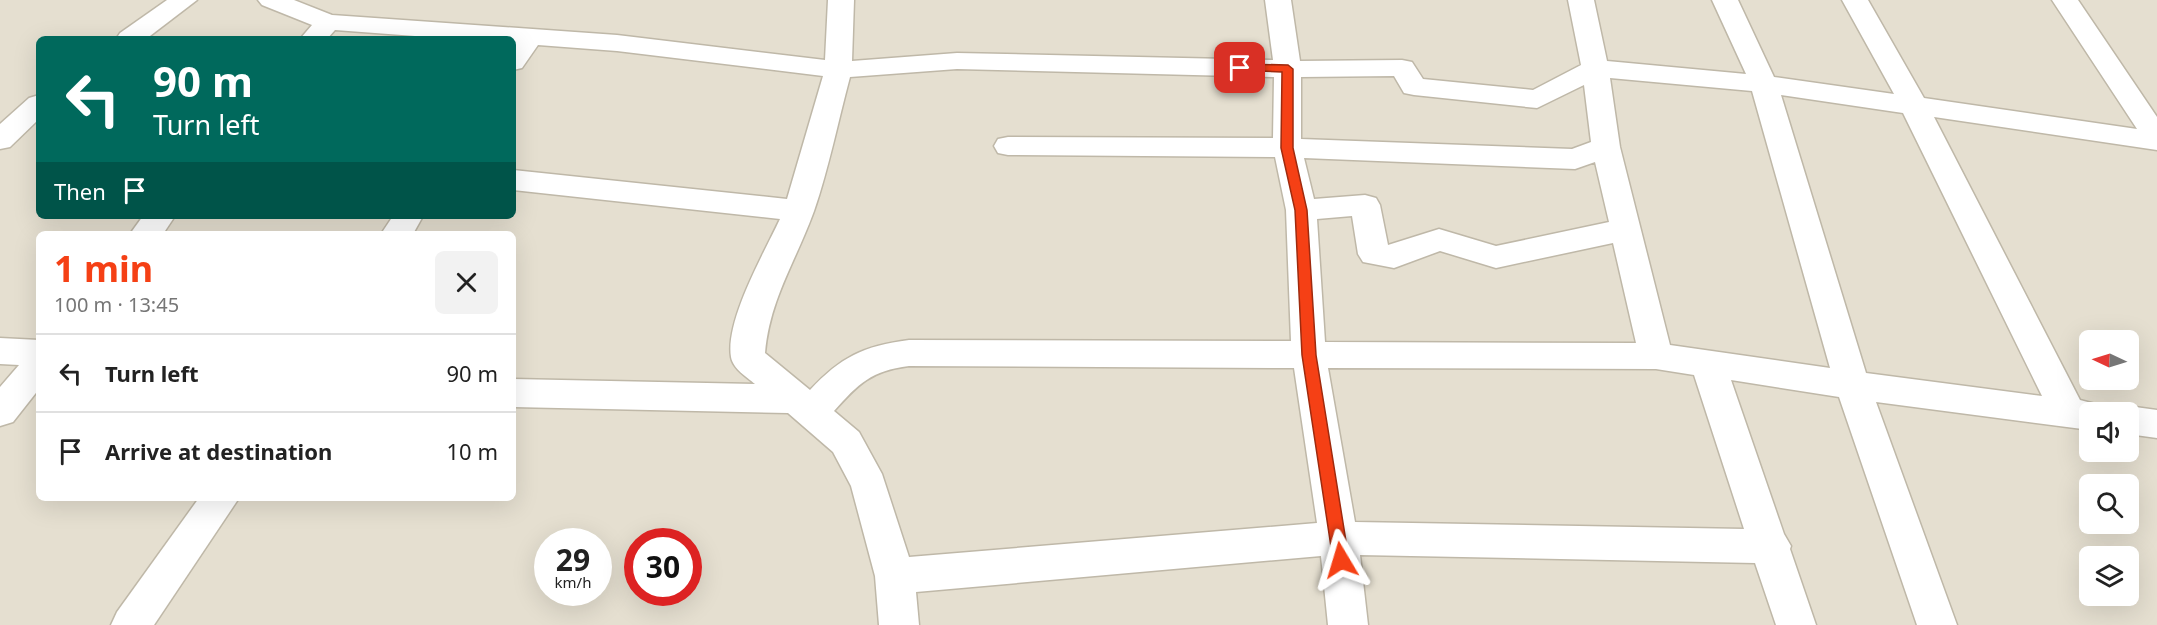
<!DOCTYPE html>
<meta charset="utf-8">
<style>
:root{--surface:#fff;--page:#f2f2f2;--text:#222;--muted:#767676;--line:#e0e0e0;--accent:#f54015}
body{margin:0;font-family:"Noto Sans",sans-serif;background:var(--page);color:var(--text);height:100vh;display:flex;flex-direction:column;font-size:22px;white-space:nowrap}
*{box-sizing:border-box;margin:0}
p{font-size:20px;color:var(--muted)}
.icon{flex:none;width:33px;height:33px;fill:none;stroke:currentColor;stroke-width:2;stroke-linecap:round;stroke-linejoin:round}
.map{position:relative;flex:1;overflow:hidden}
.side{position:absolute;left:36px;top:231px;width:480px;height:270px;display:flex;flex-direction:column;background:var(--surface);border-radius:9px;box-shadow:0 6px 24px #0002}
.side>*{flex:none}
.guide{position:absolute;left:36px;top:36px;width:480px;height:183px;border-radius:9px;box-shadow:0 6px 24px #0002;background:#00695c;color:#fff;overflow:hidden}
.needle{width:39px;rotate:274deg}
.tools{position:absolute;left:2079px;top:330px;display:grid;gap:12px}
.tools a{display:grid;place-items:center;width:60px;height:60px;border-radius:9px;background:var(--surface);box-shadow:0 6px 24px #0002;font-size:30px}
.speed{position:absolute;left:534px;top:528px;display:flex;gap:12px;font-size:30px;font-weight:700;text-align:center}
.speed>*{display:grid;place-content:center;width:78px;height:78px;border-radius:50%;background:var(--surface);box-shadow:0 6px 24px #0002;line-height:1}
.speed small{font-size:15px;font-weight:400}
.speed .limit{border:9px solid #d22;background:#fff;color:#111}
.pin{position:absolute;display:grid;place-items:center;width:51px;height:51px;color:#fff;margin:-26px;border-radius:12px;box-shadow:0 3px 9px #0006}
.me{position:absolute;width:66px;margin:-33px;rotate:353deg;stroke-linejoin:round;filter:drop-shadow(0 0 4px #0008)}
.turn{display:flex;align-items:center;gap:21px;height:126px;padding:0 18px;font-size:27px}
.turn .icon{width:78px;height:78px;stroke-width:2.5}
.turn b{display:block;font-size:42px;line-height:51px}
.then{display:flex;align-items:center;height:57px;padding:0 18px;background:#0003;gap:12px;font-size:22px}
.round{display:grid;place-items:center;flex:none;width:63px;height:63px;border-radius:9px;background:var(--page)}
.headline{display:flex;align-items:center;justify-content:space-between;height:102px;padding:0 18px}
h1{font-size:36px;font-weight:700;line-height:45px;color:var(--accent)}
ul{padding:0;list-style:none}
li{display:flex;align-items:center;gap:18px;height:78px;padding:0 18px;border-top:2px solid var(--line)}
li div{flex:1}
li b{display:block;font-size:22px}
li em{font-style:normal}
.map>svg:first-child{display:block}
.residential{fill:#e5dfd0;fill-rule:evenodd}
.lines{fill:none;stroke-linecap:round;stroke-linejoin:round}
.street-casing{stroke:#bfb8a8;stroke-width:3}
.street{fill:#fff;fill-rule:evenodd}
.route{fill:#f54015;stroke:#9f2a0e;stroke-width:1.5}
</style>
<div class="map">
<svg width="2157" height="625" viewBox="0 0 2157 625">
<rect width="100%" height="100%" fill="#f1ede2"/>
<!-- residential -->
<path class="residential" d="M0 0H2157V625H0ZM39 39H513V216H39ZM39 234H513V498H39ZM2090 340H2128V380H2090ZM2090 412H2128V452H2090ZM2090 484H2128V524H2090ZM548 542H598V592H548ZM638 542H688V592H638ZM2090 556H2128V596H2090Z"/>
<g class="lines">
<defs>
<g id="street">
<polygon points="167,0 197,0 146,39 116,39 120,33"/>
<path d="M258 0H294L332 15 617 35 825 60 828 0H854L852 61 957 53 1273 60 1265 0H1291L1300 61 1402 60 1412 62 1423 79 1533 90 1581 65 1568 0H1594L1607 61 1746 74 1712 0H1738L1774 77 1894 94 1842 0H1868L1924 98 2137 129 2052 0H2078L2157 117V150L1934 117 2080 400 2103 406 2106 412H2090V430L1876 402 1957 625H1917L1839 397 1731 380 1784 534 1791 546 1790 549 1816 625H1776L1755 563 1360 555 1368 625H1328L1321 556 916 592 919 625H879L875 576 851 486 833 452 788 413 513 407V379L755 384C747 377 733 369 731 357 725 321 764 253 780 219L513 190V170L787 199 823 76 617 51 538 45 522 68 513 70V39H455L335 30 327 39H300L312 25 262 5ZM957 69 1274 77 1273 138 1008 137 998 139 994 146 998 153 1008 155 1275 157 1286 210 1291 341 909 340C863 346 841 357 810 390L765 353C770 298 796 261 814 211 829 168 838 121 850 77ZM1394 76 1404 93 1414 95 1537 108 1584 85 1591 142 1572 149 1301 139V77ZM1610 78 1752 91 1830 368 1670 345 1620 147ZM1781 95 1903 113 2042 396 1866 373ZM1304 158 1575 169 1595 162 1609 222 1496 246 1439 229 1388 245 1380 205 1376 198 1365 195 1314 199ZM1352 216 1358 254 1363 262 1394 268 1440 251 1496 268 1613 243 1636 343 1325 342 1317 219ZM909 366 1294 368 1317 523 909 557 882 474 859 432 834 411C859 383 871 371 909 366ZM1328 368 1656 369 1694 375 1744 529 1355 522Z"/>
<polygon points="39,95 39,119 10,147 0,149 0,124 29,98"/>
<polygon points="143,216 175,216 163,234 130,234"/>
<polygon points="393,216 423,216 413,234 381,234"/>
<polygon points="0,338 39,340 39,389 13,422 0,426 0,387 19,365 0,364"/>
<polygon points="2128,406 2157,410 2157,438 2128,434 2128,412 2114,412"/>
<polygon points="199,498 239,498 154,625 111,625 117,612"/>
</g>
</defs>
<!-- street casing -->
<use href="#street" class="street-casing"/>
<!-- street -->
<use href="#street" class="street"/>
</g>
<!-- route -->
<polygon class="route" points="1240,64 1288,65 1293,69 1293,148 1307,210 1316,355 1349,560 1347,565 1341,567 1335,565 1333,560 1302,355 1295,210 1281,148 1282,72 1237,70 1235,68"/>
</svg>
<div class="tools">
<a><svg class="needle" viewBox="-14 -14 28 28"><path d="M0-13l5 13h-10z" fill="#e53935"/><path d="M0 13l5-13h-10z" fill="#767676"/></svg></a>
<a><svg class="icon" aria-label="sound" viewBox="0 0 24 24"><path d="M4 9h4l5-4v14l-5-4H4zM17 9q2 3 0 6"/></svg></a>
<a><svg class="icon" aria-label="search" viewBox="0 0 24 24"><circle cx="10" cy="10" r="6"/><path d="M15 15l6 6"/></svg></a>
<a><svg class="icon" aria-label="layers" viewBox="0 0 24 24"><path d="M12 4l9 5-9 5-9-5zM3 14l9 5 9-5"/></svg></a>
</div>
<div class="speed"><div>29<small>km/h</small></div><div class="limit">30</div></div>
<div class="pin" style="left:1240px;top:68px;background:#d93025"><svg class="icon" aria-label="arrive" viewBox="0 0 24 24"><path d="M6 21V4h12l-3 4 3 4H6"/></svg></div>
<svg class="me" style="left:1341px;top:560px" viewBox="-20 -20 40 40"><path d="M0-17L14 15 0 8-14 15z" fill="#f54015" stroke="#fff" stroke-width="4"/></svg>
<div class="guide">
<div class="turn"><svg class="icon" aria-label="left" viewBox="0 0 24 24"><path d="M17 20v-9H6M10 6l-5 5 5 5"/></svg><div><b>90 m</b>Turn left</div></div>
<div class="then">Then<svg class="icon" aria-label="arrive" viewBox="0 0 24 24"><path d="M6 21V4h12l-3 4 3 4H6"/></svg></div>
</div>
<section class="side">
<div class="headline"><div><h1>1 min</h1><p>100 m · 13:45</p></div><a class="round"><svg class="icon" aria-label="close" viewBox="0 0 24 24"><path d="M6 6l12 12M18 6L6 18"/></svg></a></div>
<ul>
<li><svg class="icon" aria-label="left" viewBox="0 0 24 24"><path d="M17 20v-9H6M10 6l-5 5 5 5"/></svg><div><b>Turn left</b></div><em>90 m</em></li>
<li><svg class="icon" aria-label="arrive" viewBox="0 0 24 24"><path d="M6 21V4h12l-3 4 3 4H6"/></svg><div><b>Arrive at destination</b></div><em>10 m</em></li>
</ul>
</section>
</div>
